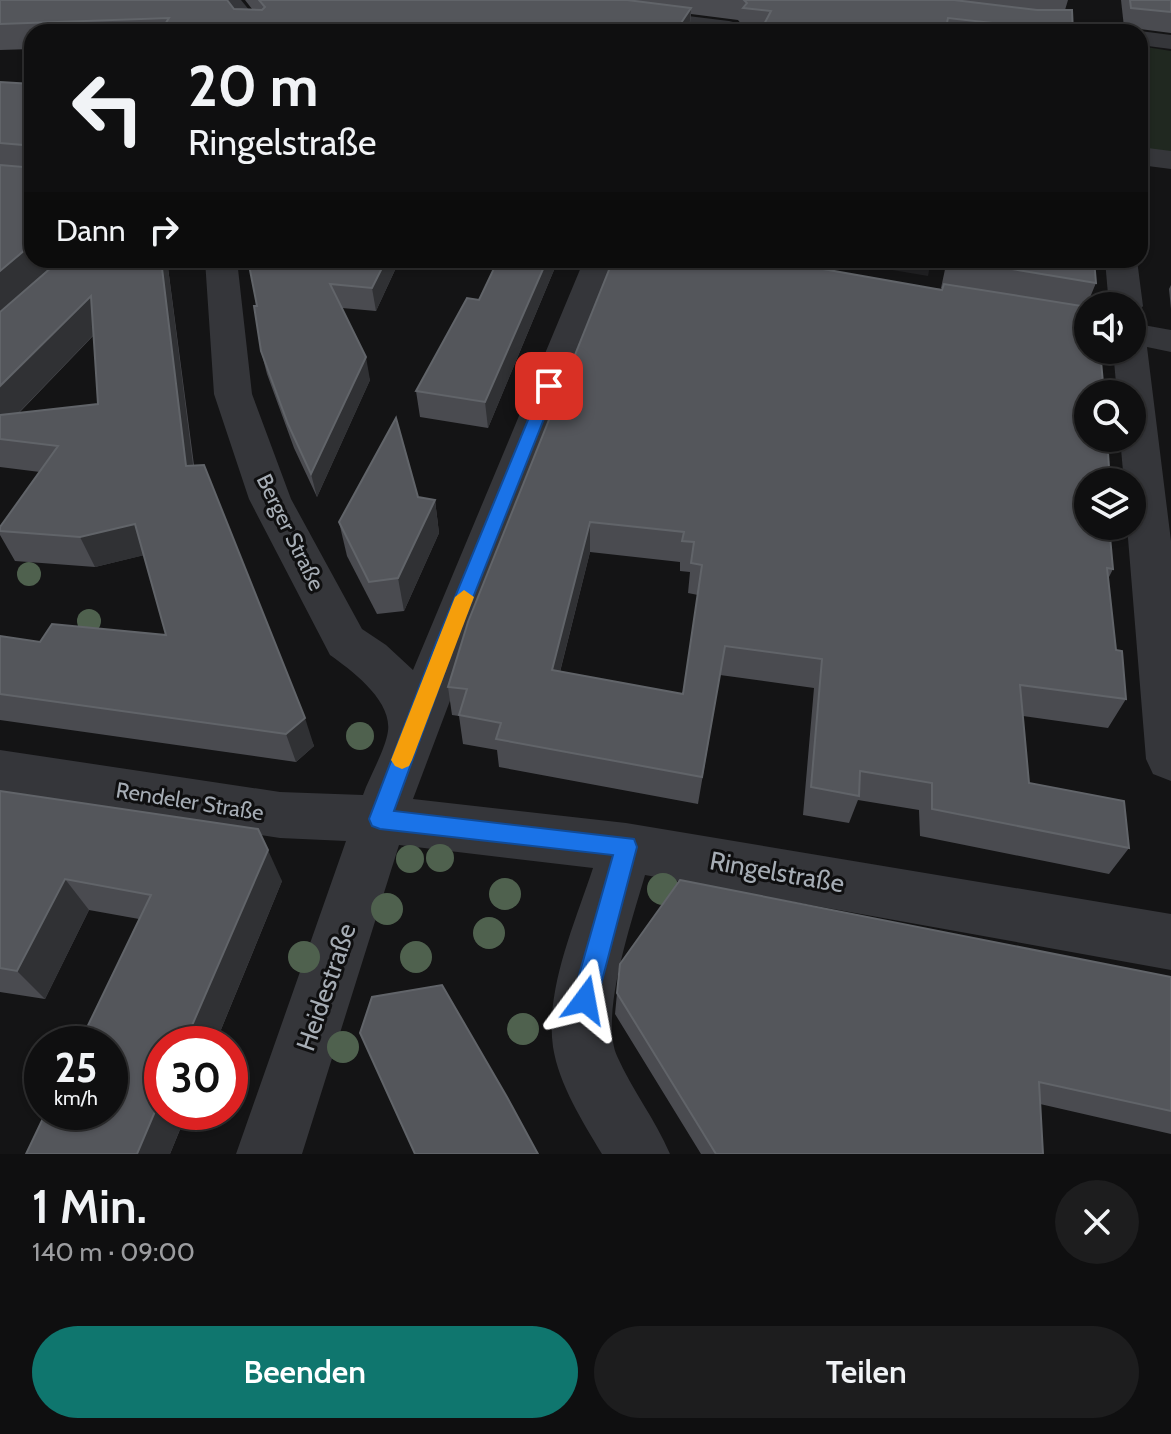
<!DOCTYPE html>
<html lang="de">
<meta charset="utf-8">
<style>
:root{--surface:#0f0f10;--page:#1d1d1e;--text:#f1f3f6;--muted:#9b9c9f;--line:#2f2f30;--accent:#0f766e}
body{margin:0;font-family:Cabin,sans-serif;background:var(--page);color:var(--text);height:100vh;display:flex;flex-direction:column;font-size:30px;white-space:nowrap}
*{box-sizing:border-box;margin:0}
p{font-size:26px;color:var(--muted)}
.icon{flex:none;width:44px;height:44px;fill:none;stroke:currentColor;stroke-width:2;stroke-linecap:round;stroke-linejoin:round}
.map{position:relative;height:1154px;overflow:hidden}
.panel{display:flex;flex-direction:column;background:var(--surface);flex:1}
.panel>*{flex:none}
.hud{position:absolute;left:24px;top:24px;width:1124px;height:244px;border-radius:24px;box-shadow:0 2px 6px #0004,0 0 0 2px var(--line);background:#0f0f10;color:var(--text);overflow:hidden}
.controls{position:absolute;left:1074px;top:292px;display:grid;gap:16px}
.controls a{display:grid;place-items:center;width:72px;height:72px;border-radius:50%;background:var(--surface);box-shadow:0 2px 6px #0004,0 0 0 2px var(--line);font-size:40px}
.speed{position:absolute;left:24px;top:1026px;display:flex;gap:16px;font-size:40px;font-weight:700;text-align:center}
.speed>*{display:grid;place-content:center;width:104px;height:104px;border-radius:50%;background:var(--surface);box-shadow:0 2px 6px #0004,0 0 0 2px var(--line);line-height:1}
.speed small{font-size:20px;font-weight:400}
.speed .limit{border:12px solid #d22;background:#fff;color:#111}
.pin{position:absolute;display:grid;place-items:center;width:68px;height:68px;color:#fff;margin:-34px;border-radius:16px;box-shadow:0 4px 12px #0006}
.me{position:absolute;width:88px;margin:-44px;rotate:13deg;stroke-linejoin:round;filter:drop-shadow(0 0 6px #0008)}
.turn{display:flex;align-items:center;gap:28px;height:168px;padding:0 32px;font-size:36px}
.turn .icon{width:104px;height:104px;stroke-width:2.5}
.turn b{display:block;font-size:56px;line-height:68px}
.then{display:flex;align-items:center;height:76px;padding:0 32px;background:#0003;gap:16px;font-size:30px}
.round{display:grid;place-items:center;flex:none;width:84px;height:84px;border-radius:42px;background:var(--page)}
.overview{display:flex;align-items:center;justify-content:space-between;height:136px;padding:0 32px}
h1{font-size:48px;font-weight:600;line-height:60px}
.primary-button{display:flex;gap:16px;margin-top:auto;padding:16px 32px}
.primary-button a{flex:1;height:92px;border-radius:48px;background:var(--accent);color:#fff;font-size:32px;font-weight:600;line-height:92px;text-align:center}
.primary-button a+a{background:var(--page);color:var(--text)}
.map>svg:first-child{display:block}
.built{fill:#202022}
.green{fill:#202820}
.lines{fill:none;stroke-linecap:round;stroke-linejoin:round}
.minor{fill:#35363a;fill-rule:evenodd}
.tree{fill:#4f614e}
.wall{fill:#4a4b50;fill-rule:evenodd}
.shaded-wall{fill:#303134}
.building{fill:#54565b;stroke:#616469;stroke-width:2;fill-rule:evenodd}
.route{fill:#1a73e8;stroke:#114b97;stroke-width:2}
.slow{fill:#f59e0b}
.labels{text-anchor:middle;stroke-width:6;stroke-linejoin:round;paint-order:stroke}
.street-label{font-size:22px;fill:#a6adb5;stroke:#0f0f10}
.near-street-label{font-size:26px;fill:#a6adb5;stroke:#0f0f10}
</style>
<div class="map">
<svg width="1171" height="1154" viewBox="0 0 1171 1154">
<rect width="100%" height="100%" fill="#141415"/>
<!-- built -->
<polygon class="built" points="833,260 931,260 928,276"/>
<!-- green -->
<polygon class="green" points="1140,46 1171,51 1171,154 1140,150"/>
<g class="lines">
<!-- minor -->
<g class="minor">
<polygon points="218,0 241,0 267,32 242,32"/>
<polygon points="596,0 618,0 614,7 729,21 737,23 741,28 738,32 703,32 599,19 591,17 587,12"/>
<polygon points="1013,16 1090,25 1099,27 1102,32 1029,32 1005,28 1001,23 1005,18"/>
<polygon points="1140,31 1171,35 1171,49 1140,45 1140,32 1135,32"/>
<polygon points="1140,147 1171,151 1171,169 1140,165"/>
<path d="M205 260H237L252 394 291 499 362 629 386 645 413 670 584 260H616L413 799 626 823 1171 914V970L645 875C633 918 599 1015 617 1056 632 1090 655 1119 670 1154H602C583 1122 559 1085 553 1047 545 989 575 923 593 868L399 845 302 1154H236L346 841 280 838 0 794V750L280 792 363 795C370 775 385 751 388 731 392 700 351 670 330 655L249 499 214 394Z"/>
<polygon points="1105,260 1137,260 1143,306 1138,313 1132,315 1132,306 1109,306"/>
<polygon points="1132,323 1171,330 1171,352 1147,347 1171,541 1171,781 1153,774 1146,759 1127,526 1132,526 1132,482 1124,482 1120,438 1132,438 1132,394 1117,394 1113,350 1132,350"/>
</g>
</g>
<!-- trees -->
<g class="tree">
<circle cx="29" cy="574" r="12"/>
<circle cx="89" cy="621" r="12"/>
<circle cx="360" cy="736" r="14"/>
<circle cx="440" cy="858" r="14"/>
<circle cx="410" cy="859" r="14"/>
<circle cx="663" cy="889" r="16"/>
<circle cx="505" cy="894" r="16"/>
<circle cx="387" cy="909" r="16"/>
<circle cx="489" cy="933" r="16"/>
<circle cx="304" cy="957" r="16"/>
<circle cx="416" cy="957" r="16"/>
<circle cx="523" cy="1029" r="16"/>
<circle cx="343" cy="1047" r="16"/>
</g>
<!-- wall -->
<g class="wall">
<polygon points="0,0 252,9 245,0 1068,0 1065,10 1073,32 741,32 742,25 738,20 691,14 689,32 32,32 32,49 0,50"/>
<polygon points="1121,0 1171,0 1171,33 1124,27"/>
<polygon points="0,82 32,84 32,260 0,311"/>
<path d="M60 260H167L194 465 314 746 296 762 0 720V636L40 642 166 635 144 555 95 567 15 561 0 535V527L40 472 0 467V312ZM94 335 98 404 19 413Z"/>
<polygon points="239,260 394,260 395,270 376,311 342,308 370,380 317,497 294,448 267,374 261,351 257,306 250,269 241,268"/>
<polygon points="498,260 554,260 554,270 488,428 420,417 416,391 479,300"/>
<path d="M613 260 942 289V288H941L947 260H1094L1096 283 1086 307 1088 526H1113L1110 532 1113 569 1108 579 1116 650 1126 699 1108 728 1023 716 1029 783 1129 848 1109 874 920 836 919 810 858 800 849 823 803 815 814 688 720 675 698 804 499 767 497 750 463 744 459 716 452 715 448 687ZM590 552 680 562V571L690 572 688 593 698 595 683 694 560 672Z"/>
<polygon points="1171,285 1171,309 1169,289"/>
<polygon points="435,500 439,533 404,611 377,614 347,556 339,522"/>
<polygon points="0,791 282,881 170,1154 26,1154 139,919 89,910 45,999 0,992"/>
<polygon points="1171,977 1171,1134 1040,1104 1043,1154 701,1154 615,1014 617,993"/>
</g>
<!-- shaded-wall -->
<g class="shaded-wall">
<polygon points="691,8 689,32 675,32"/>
<polygon points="32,233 32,260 53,260 55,265 0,311 0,271"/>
<polygon points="161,260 167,260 197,496 186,466"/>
<polygon points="386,260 394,260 395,270 376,311 372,288"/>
<polygon points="547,260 554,260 554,270 488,428 485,402"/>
<polygon points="91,296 103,325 0,432 0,386"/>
<polygon points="366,357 370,380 317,497 311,474"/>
<polygon points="435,500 439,533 404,611 398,578"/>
<polygon points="590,522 590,552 553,699 552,670"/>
<polygon points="135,524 149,554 95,567 80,537"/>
<polygon points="305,718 314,746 296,762 286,734"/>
<polygon points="268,850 282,881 215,1044 184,1044"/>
<polygon points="65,879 89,910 45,999 17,971"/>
<polygon points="162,1095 162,1112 187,1112 170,1154 137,1154"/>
</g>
<!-- building -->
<g class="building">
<polygon points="0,0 227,0 234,9 262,10 265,7 259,0 627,0 691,8 675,32 644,28 644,32 160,32 169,18 0,24"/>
<polygon points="744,0 954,0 1037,10 1072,10 1073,32 1030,32 1030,27 948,18 945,32 760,32 771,11 743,8 747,3"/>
<polygon points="1130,0 1171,0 1171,12 1131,8"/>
<polygon points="0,82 32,84 32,233 28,237 32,236 32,244 0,271 0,165 23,167 23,145 0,143"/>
<polygon points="60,260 161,260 186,466 204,465 305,718 286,734 0,694 0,636 40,642 52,624 166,635 135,524 80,537 0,531 0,527 58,446 0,439 0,415 98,404 91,296 0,386 0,312"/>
<polygon points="248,260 386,260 372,288 330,284 366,357 311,474 288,424 261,351 254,306 257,306"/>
<polygon points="498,260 547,260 485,402 416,391 467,298 479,300"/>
<path d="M613 260H772L942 290 944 284 1088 307V350H1100L1104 394H1088V438H1107L1110 482H1088V526H1109L1113 569 1107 568 1116 650 1122 651 1126 699 1020 685 1029 783 1124 801 1129 848 932 809V783L860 771 859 796 811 787 822 659 725 646 702 777 496 739 501 723 459 715 467 689 448 687 468 622ZM590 522 684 532 682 541 694 542 691 563 702 565 683 694 552 670Z"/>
<polygon points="957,260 1094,260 1096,283"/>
<polygon points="396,418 418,497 435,500 398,578 369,582 339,522"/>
<polygon points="0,791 258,829 268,850 184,1044 162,1044 162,1095 137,1154 26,1154 46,1112 110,1112 110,1044 79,1044 151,895 65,879 17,971 0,968"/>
<polygon points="680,880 1171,977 1171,1111 1039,1082 1043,1154 716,1154 617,993 620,964"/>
<polygon points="442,985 507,1097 538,1154 415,1154 360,1033 372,997"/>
</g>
<!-- route -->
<polygon class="route" points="549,381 557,386 455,643 394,811 634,839 637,847 597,1000 593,1008 585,1012 576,1008 572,1000 613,855 380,829 372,826 369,819 436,643 542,386"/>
<!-- slow -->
<polygon class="slow" points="464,590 474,597 412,760 409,766 402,769 395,766 391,760 455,597"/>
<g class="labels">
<!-- street labels -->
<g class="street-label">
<text transform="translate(291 532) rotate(64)" y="8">Berger Straße</text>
<text transform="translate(190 801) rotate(9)" y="8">Rendeler Straße</text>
</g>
<!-- near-street labels -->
<g class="near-street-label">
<text transform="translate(777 872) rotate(10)" y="9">Ringelstraße</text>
<text transform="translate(326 987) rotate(-71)" y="9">Heidestraße</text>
</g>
</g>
</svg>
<div class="controls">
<a><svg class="icon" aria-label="sound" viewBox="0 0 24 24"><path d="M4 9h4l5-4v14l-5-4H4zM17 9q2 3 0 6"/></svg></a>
<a><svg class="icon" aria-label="search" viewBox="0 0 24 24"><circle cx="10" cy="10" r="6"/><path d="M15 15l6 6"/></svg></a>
<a><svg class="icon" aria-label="layers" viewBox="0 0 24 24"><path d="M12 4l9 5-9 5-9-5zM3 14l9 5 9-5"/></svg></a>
</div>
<div class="speed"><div>25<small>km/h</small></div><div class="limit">30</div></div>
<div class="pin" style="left:549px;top:386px;background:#d93025"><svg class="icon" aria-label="arrive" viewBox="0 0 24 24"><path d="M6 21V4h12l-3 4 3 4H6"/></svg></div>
<svg class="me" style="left:585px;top:1000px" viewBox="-20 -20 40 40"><path d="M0-17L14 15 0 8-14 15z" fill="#1a73e8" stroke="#fff" stroke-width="4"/></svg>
<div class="hud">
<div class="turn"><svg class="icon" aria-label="left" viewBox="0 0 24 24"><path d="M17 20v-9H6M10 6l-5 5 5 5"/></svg><div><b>20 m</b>Ringelstraße</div></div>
<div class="then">Dann<svg class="icon" aria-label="right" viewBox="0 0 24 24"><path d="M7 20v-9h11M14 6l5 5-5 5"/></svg></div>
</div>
</div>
<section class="panel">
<div class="overview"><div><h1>1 Min.</h1><p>140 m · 09:00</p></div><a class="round"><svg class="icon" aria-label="close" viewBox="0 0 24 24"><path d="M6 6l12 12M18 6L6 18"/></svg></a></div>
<div class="primary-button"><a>Beenden</a><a>Teilen</a></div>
</section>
